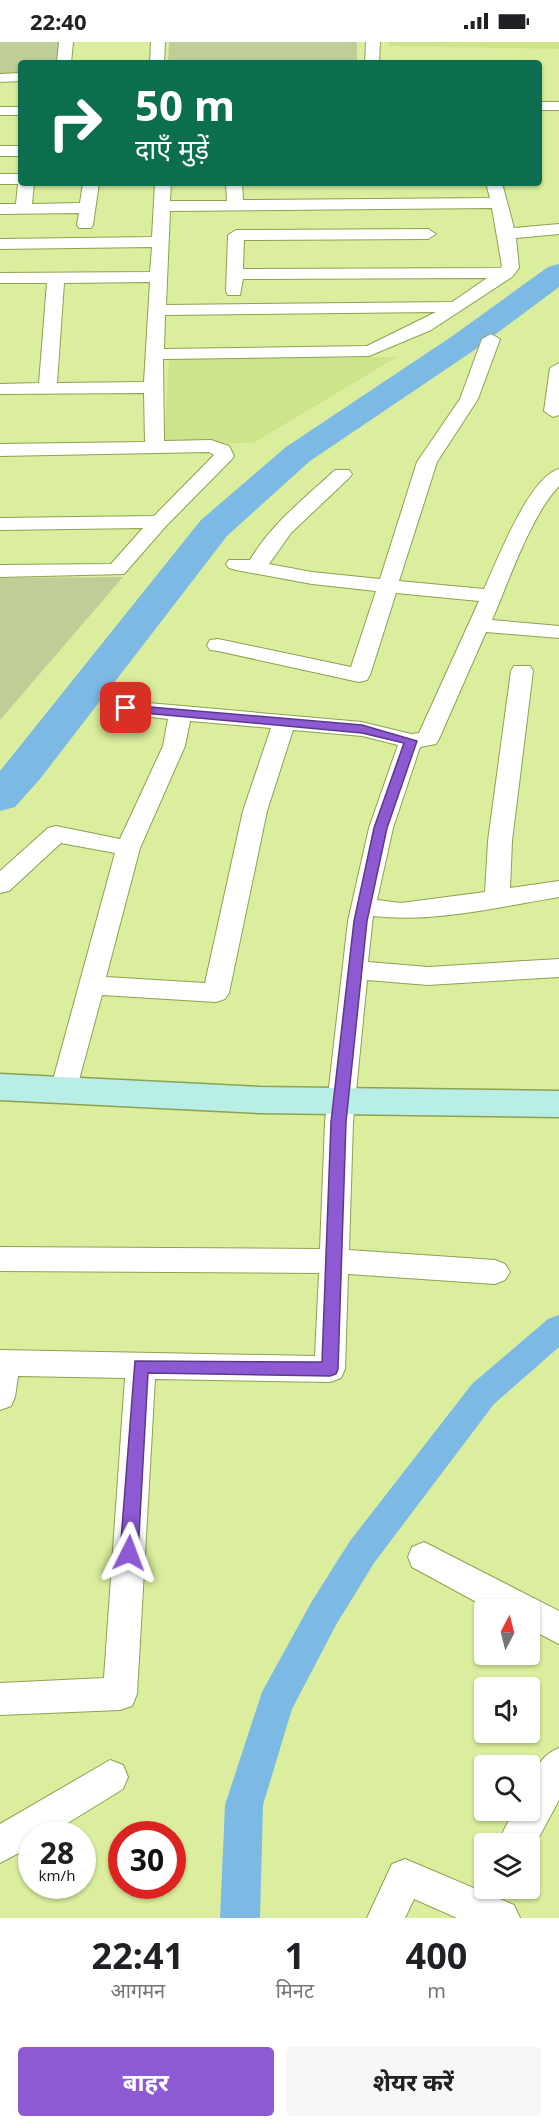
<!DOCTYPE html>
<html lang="hi">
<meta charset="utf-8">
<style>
:root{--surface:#fff;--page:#f6f6f6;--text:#202124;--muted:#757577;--accent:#8d5ad3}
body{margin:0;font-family:"Noto Sans","Noto Sans Devanagari",sans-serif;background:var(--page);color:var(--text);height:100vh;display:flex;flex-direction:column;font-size:22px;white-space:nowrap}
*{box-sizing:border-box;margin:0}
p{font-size:20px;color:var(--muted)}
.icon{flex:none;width:33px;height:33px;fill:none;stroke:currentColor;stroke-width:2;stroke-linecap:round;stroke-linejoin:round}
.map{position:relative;height:1876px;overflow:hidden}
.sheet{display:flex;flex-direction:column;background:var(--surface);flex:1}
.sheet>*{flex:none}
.top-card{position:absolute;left:18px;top:18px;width:524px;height:126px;border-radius:6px;box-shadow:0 2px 4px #0004;background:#0b6e4f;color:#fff;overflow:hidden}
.needle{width:39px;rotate:7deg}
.buttons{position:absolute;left:474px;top:1557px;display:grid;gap:12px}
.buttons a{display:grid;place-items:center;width:66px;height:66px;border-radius:6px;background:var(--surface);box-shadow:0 2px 4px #0004;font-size:30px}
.speed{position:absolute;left:18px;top:1779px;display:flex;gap:12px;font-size:30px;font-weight:700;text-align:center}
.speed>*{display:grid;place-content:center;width:78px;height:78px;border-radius:50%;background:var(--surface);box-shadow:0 2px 4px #0004;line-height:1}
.speed small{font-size:15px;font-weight:400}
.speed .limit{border:9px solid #d22;background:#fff;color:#111}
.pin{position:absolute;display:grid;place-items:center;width:51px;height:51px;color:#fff;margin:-26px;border-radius:12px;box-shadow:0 3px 9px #0006}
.me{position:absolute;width:66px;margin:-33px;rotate:3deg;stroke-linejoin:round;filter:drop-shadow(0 0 4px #0008)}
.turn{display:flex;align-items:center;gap:21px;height:126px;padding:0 18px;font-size:27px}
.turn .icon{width:78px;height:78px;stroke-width:2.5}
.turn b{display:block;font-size:42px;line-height:51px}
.eta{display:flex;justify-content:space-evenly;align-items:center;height:102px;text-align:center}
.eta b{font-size:36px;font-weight:700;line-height:42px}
.cta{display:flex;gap:12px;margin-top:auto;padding:12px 18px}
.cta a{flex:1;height:69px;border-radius:6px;background:var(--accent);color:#fff;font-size:24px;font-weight:700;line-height:69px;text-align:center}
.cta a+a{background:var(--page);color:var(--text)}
.status{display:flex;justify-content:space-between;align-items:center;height:42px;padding:0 30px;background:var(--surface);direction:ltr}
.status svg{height:16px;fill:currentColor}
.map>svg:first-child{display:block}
.built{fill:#cee48a}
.green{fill:#bfcd97}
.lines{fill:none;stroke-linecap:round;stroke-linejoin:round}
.canal{fill:#7cbae5;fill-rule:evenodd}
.river{fill:#7cbae5;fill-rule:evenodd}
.street-casing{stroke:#8ea151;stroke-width:2}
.secondary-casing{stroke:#8ea151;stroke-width:3}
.street{fill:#fff;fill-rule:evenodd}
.secondary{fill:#b9eee7;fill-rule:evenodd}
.route{fill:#8d5ad3;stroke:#5c3a89;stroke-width:1.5}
</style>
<div class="status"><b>22:40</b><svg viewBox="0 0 49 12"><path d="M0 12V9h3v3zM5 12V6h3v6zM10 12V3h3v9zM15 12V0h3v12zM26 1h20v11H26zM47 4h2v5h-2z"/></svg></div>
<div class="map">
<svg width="559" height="1876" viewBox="0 0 559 1876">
<rect width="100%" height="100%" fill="#daee9d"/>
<!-- built -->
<g class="built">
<polygon points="389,0 559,0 559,7 389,4"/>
<polygon points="397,315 253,401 164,402 169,317"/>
</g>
<!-- green -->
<g class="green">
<polygon points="0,0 59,0 57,21 21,21 21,31 0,31"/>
<polygon points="169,0 357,0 357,21 168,21"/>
<polygon points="123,535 0,678 0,536"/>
</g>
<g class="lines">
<!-- canal -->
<polygon class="canal" points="559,1273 559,1305 494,1362 374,1521 336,1583 292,1667 263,1763 260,1876 220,1876 225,1763 262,1650 312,1559 350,1499 472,1342 548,1277"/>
<!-- river -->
<polygon class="river" points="559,222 559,245 473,309 310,419 227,494 40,737 15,765 0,769 0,729 201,478 286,405 451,295 548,225"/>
<defs>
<g id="street">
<polygon points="59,0 73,0 71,21 57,21"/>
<polygon points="151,0 165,0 164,21 150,21"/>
<polygon points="366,0 380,0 379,21 365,21"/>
<polygon points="21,31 21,39 0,40 0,32"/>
<rect x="538" y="60" width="21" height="8"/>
<rect x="0" y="65" width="21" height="8"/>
<rect x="0" y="104" width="21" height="10"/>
<polygon points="0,132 21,132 21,141 34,141 32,162 80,161 83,141 99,141 93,183 91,186 79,186 77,183 79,171 0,172 0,162 16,162 18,142 0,142"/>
<path d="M155 141H171L170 159H227L226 141H242L243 158 490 156 486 141H502L514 186 559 182V192L516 196 519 226 512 235 431 288 369 314 163 317 164 399 211 398 229 404 234 414 231 418 166 484 124 532 0 535V523L111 522 143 486 0 488V476L154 474 214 413 209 410 0 414V402L145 400 144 351 0 352V342L39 341 47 241H0V231L150 230 152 205 0 207V197L152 195ZM492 166 502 224 500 226 243 227 244 198 428 197 436 192 428 187 236 188 228 193 226 249 228 253H240L243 237 487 236 452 260 166 263 170 169ZM150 240 144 340 57 341 64 241ZM436 270 367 304 164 307 165 273Z"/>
<path d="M491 292 500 297 478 357 437 420 399 539 484 547C497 519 529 435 559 427V444C530 475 509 539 492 578L559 584V596L486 590 439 697 436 702 420 705 393 786 377 858 401 861 485 850 488 799 511 629 514 624H530L533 629 512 799 510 846 559 839V855C498 865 435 881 373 874L368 920 428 925 559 917V935L428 943 367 938 353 1080 349 1208 495 1218 505 1222 510 1230 505 1238 495 1242 348 1232 345 1327 341 1336 330 1340 155 1337 137 1652 132 1664 120 1668 0 1673V1641L104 1636 125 1336 18 1334 15 1355 11 1364 0 1368V1308L315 1314 319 1231 0 1229V1205L320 1207 325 1080 348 879 369 786 398 703 362 694 293 688 267 769 229 951 225 957 216 960 102 953 76 1049 73 1056 63 1059 53 1056 50 1049 115 811 61 801 9 849 0 851V829L48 786 56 784 120 797 163 704 168 677 118 671 115 666 118 661 126 659 362 680 411 692 419 691 479 559 396 551 370 633 367 638 359 640 218 609 210 608 207 603 210 598 218 597 351 625 376 549 312 542 236 528 229 526 226 522 229 518H250C271 482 305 456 335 428H349L352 432 349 436 291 491 269 522 312 530 380 537 417 420 460 357 482 297ZM190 679 271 686 243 769 205 941 106 935 140 806 185 704Z"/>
<polygon points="559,321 559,373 553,375 544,369 550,326"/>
<polygon points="424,1500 559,1569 559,1602 530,1587 530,1568 491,1568 412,1525 408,1515 412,1505"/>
<path d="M559 1706V1758L530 1812V1802H497L514 1768H530C530 1743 533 1716 559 1706Z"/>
<polygon points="110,1718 123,1723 128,1735 123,1747 50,1792 32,1792 32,1804 0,1821 0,1782"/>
<polygon points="405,1817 514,1863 520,1876 457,1876 414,1857 405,1876 367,1876 392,1822"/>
</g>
<polygon id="secondary" points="0,1032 259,1045 559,1049 559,1075 259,1071 0,1058"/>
</defs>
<!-- street casing -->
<use href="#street" class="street-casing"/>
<!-- secondary casing -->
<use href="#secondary" class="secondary-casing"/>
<!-- street -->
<use href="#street" class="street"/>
<!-- secondary -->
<use href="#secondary" class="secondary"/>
</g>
<!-- route -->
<polygon class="route" points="126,663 362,683 417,699 387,786 367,879 346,1080 338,1327 336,1332 330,1334 148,1331 138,1511 135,1517 129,1519 123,1517 120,1511 135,1319 322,1320 331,1080 354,879 374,786 404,701 362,691 122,669 122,664"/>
</svg>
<div class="buttons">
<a><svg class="needle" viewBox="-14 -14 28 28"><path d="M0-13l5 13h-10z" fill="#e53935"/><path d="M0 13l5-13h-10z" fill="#757577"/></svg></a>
<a><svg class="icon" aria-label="sound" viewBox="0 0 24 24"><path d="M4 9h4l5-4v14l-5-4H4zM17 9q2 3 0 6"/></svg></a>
<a><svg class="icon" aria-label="search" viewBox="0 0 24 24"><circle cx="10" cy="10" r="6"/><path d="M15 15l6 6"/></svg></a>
<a><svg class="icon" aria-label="layers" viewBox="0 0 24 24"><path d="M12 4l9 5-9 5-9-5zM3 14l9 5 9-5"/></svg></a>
</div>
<div class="speed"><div>28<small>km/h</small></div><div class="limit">30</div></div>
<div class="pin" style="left:126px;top:666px;background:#d93025"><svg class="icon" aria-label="arrive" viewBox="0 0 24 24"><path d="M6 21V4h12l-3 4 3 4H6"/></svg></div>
<svg class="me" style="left:129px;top:1511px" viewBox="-20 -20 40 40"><path d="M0-17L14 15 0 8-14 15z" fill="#8d5ad3" stroke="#fff" stroke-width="4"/></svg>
<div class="top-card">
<div class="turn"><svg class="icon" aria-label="right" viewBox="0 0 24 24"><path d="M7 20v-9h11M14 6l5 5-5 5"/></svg><div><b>50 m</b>दाएँ मुड़ें</div></div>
</div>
</div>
<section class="sheet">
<div class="eta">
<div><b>22:41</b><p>आगमन</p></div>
<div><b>1</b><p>मिनट</p></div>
<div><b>400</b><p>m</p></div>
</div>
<div class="cta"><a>बाहर</a><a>शेयर करें</a></div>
</section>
